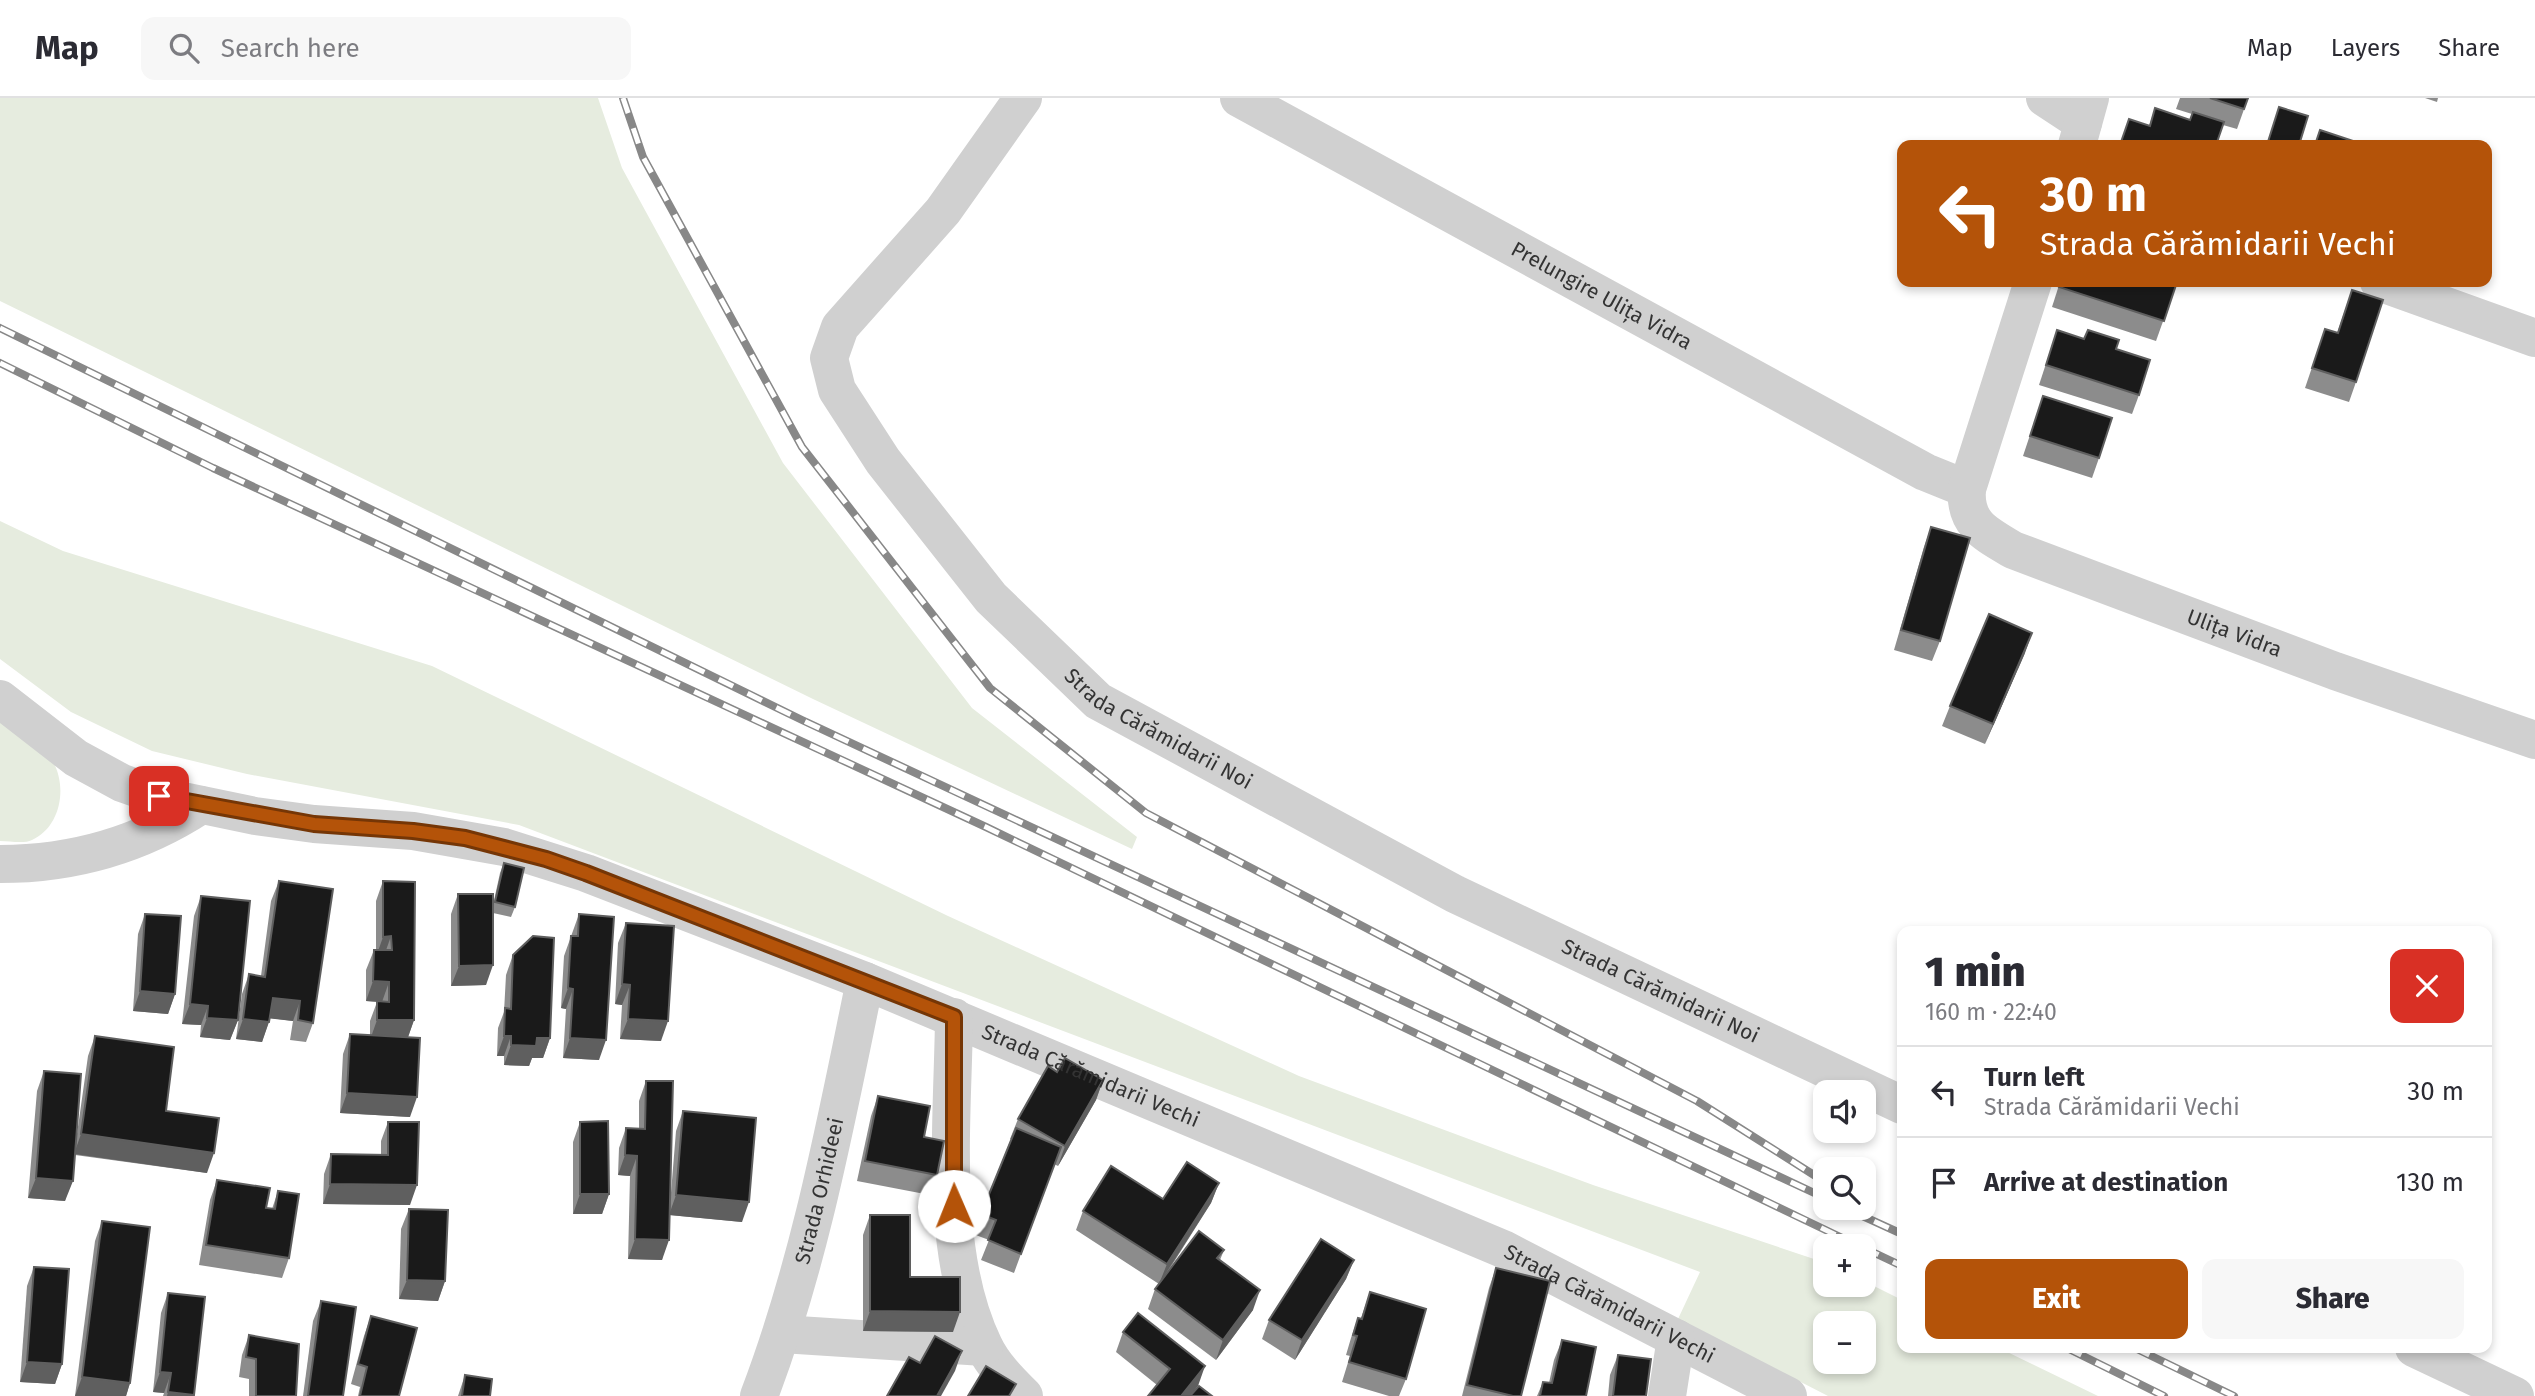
<!DOCTYPE html>
<meta charset="utf-8">
<style>
:root{--surface:#fff;--page:#f7f7f7;--text:#2b2b33;--muted:#7c7c81;--line:#e1e1e2;--accent:#b45309}
body{margin:0;font-family:"Fira Sans",sans-serif;background:var(--page);color:var(--text);height:100vh;display:flex;flex-direction:column;font-size:26px;white-space:nowrap}
*{box-sizing:border-box;margin:0}
p{font-size:23px;color:var(--muted)}
.icon{flex:none;width:38px;height:38px;fill:none;stroke:currentColor;stroke-width:2;stroke-linecap:round;stroke-linejoin:round}
.map{position:relative;flex:1;overflow:hidden}
.panel{position:absolute;left:1897px;top:828px;width:595px;height:427px;display:flex;flex-direction:column;background:var(--surface);border-radius:14px;box-shadow:0 4px 10px #0003}
.panel>*{flex:none}
.guide{position:absolute;left:1897px;top:42px;width:595px;height:147px;border-radius:14px;box-shadow:0 4px 10px #0003;background:#b45309;color:#fff;overflow:hidden}
.tools{position:absolute;left:1813px;top:982px;display:grid;gap:14px}
.tools a{display:grid;place-items:center;width:63px;height:63px;border-radius:14px;background:var(--surface);box-shadow:0 4px 10px #0003;font-size:35px}
.pin{position:absolute;display:grid;place-items:center;width:60px;height:60px;color:#fff;margin:-30px;border-radius:14px;box-shadow:0 4px 10px #0006}
.me{position:absolute;width:77px;margin:-38px;rotate:359deg;stroke-linejoin:round;filter:drop-shadow(0 0 5px #0008)}
.turn{display:flex;align-items:center;gap:24px;height:147px;padding:0 28px;font-size:32px}
.turn .icon{width:91px;height:91px;stroke-width:2.5}
.turn b{display:block;font-size:49px;line-height:60px}
.round{display:grid;place-items:center;flex:none;width:74px;height:74px;border-radius:14px;background:var(--page)}
.summary{display:flex;align-items:center;justify-content:space-between;height:119px;padding:0 28px}
h1{font-size:42px;font-weight:800;line-height:52px}
.button{display:flex;gap:14px;margin-top:auto;padding:14px 28px}
.button a{flex:1;height:80px;border-radius:14px;background:var(--accent);color:#fff;font-size:28px;font-weight:800;line-height:80px;text-align:center}
.button a+a{background:var(--page);color:var(--text)}
ul{padding:0;list-style:none}
li{display:flex;align-items:center;gap:21px;height:91px;padding:0 28px;border-top:2px solid var(--line)}
li div{flex:1}
li b{display:block;font-size:26px}
li em{font-style:normal}
header{display:flex;align-items:center;gap:42px;box-sizing:border-box;height:98px;padding:0 35px;background:var(--surface);border-bottom:2px solid var(--line)}
header strong{font-size:33px}
nav{display:flex;gap:38px;margin-inline-start:auto;font-size:24px}
.search{width:490px;height:63px;background:var(--page);display:flex;align-items:center;gap:18px;box-sizing:border-box;padding:0 24px;border-radius:14px;color:var(--muted);font-size:26px}
.map>svg:first-child{display:block}
.green{fill:#e6ecdf;fill-rule:evenodd}
.lines{fill:none;stroke-linecap:round;stroke-linejoin:round}
.minor{stroke:#d0d0d0;stroke-width:38}
.rail-casing{stroke:#888;stroke-width:8}
.rail{stroke:#fff;stroke-width:5;stroke-dasharray:16;stroke-linecap:butt}
.wall{fill:#8c8c8c}
.shaded-wall{fill:#5f5f5f}
.building{fill:#1a1a1a;stroke:#5f5f5f;stroke-width:2}
.route-casing{stroke:#753606;stroke-width:18}
.route{stroke:#b45309;stroke-width:12}
.labels{text-anchor:middle;stroke-width:7;stroke-linejoin:round;paint-order:stroke}
.street-label{font-size:21px;fill:#333;stroke:#fff}
</style>
<header>
<strong>Map</strong>
<div class="search"><svg class="icon" aria-label="search" viewBox="0 0 24 24"><circle cx="10" cy="10" r="6"/><path d="M15 15l6 6"/></svg>Search here</div>
<nav><a>Map</a><a>Layers</a><a>Share</a></nav>
</header>
<div class="map">
<svg width="2535" height="1298" viewBox="0 0 2535 1298">
<rect width="100%" height="100%" fill="#fff"/>
<!-- green -->
<g class="green">
<polygon points="0,0 598,0 622,70 783,365 972,610 1137,739 1132,751 813,601 0,203"/>
<path d="M0 423 63 453 432 568 948 818 1299 978 1593 1087 1823 1164 1825 1186H1864V1183L1902 1202V1250H1999L2098 1298H1828L1678 1221 1700 1174 519 727 247 676 152 653 71 614 0 561ZM1825 1225H1864V1264H1825Z"/>
<path d="M0 621C13 631 44 649 52 662 68 688 61 729 32 742 24 746 10 743 0 743Z"/>
</g>
<g class="lines">
<!-- minor -->
<g class="minor">
<path id="s1" d="M1023 0 943 113 840 229 829 260 837 292 883 363 991 500 1098 603 1455 796 1902 1007"/>
<path id="s2" d="M1239 0 1925 374 1967 391"/>
<polyline points="2045,0 2083,25"/>
<polyline points="2077,47 2090,0"/>
<path id="s3" d="M2033 184 1967 391C1964 426 1986 436 2013 452L2335 573 2535 642"/>
<polyline points="2379,184 2535,240"/>
<path id="s4" d="M0 601 76 660 122 685 159 698 255 718 314 726 413 733 504 749 586 775 865 883 1503 1151 1788 1298"/>
<path d="M0 766C74 766 140 747 201 707"/>
<path d="M954 919C953 1021 938 1154 984 1248 993 1267 1009 1283 1024 1298"/>
<polyline points="782,1236 984,1249"/>
<polyline points="2414,1250 2515,1298"/>
<path id="s5" d="M759 1298C810 1164 836 1023 865 883"/>
<polyline points="1667,1298 1676,1240"/>
</g>
<defs>
<g id="rail">
<polyline points="623,0 643,59 802,349 990,590 1146,715 1697,1003 1825,1084"/>
<polyline points="0,230 802,622 1825,1100"/>
<polyline points="0,265 213,370 986,729 1859,1148"/>
<polyline points="1845,1110 1902,1136"/>
<polyline points="1864,1150 1902,1168"/>
<polyline points="2067,1250 2164,1298"/>
<polyline points="2135,1250 2234,1298"/>
</g>
</defs>
<!-- rail casing -->
<use href="#rail" class="rail-casing"/>
<!-- rail -->
<use href="#rail" class="rail"/>
</g>
<!-- wall -->
<g class="wall">
<polygon points="2180,0 2248,0 2237,31 2223,27 2149,28 2155,10 2190,22 2192,16 2176,11"/>
<polygon points="2425,0 2438,0 2437,4"/>
<polygon points="2060,184 2177,184 2156,243 2052,209"/>
<polygon points="2352,192 2356,284 2349,304 2305,290 2325,231 2337,235"/>
<polygon points="2057,232 2116,251 2139,297 2132,316 2039,287"/>
<polygon points="2043,298 2099,360 2092,380 2023,358"/>
<polygon points="1931,429 1940,543 1932,563 1894,552 1924,449"/>
<polygon points="2025,555 1985,646 1942,628 1950,608"/>
<polygon points="504,765 515,809 511,819 493,815 486,887 451,888 451,816 458,796 493,807 500,775"/>
<polygon points="279,783 313,925 306,944 290,942 293,923 270,920 262,944 236,941 242,896 249,876 261,878 271,803"/>
<polygon points="383,783 414,922 408,939 410,1019 340,1015 343,956 350,936 370,937 370,923 377,904 366,903 366,872 374,852 376,852 376,803"/>
<polygon points="201,798 238,922 230,942 200,939 201,927 182,926 194,818"/>
<polygon points="145,816 175,896 168,916 133,913 138,836"/>
<polygon points="579,816 599,962 563,960 566,911 561,910 564,858"/>
<polygon points="626,825 661,943 620,941 622,907 615,906 618,845"/>
<polygon points="513,857 550,940 543,960 532,960 529,968 504,967 504,958 497,958 498,930 504,914 506,877"/>
<polygon points="95,938 166,1013 207,1075 75,1057 65,1103 28,1100 37,993 44,973 76,1043 88,958"/>
<polygon points="1057,974 1103,982 1096,1002 1058,1068 1054,1066 1014,1175 981,1162 989,1142 973,1136 1011,1041 1010,1041 1018,1021"/>
<polygon points="646,983 670,1107 676,1033 683,1013 742,1124 670,1117 662,1162 628,1161 630,1078 618,1077 619,1050 626,1030 639,1031 639,1003"/>
<polygon points="878,998 924,1039 937,1077 930,1097 857,1083 871,1018"/>
<polygon points="388,1024 410,1107 323,1106 324,1076 331,1056 381,1057 381,1043"/>
<polygon points="580,1024 609,1096 602,1116 573,1116 573,1044"/>
<polygon points="217,1082 266,1110 272,1111 278,1093 289,1160 282,1180 199,1167 210,1102"/>
<polygon points="1219,1085 1211,1105 1162,1183 1224,1152 1220,1162 1253,1212 1216,1262 1148,1211 1155,1191 1159,1186 1076,1132 1083,1113 1163,1101"/>
<polygon points="409,1111 445,1183 438,1203 399,1201 401,1131"/>
<polygon points="870,1117 910,1179 953,1234 863,1233 863,1137"/>
<polygon points="102,1123 130,1285 126,1298 75,1298 95,1143"/>
<polygon points="1354,1162 1346,1181 1295,1262 1262,1241 1269,1222"/>
<polygon points="34,1169 62,1266 55,1286 20,1284 27,1188"/>
<polygon points="1496,1170 1521,1298 1462,1298 1489,1190"/>
<polygon points="1370,1194 1406,1281 1399,1298 1389,1298 1342,1284 1350,1258 1346,1257 1351,1240 1358,1220 1361,1220"/>
<polygon points="168,1195 194,1298 163,1298 164,1295 153,1294 161,1215"/>
<polygon points="321,1203 343,1298 303,1298 313,1223"/>
<polygon points="1138,1215 1190,1298 1157,1287 1116,1254 1123,1234"/>
<polygon points="371,1218 399,1298 358,1298 360,1289 351,1286 364,1238"/>
<polygon points="249,1237 296,1298 249,1298 249,1281 239,1279 242,1257"/>
<polygon points="1562,1242 1586,1298 1537,1298 1543,1284 1549,1285 1554,1262"/>
<polygon points="1618,1257 1646,1298 1608,1298 1610,1277"/>
<polygon points="465,1277 490,1298 458,1298"/>
</g>
<!-- shaded-wall -->
<g class="shaded-wall">
<polygon points="2032,535 2025,555 1985,646 1993,626"/>
<polygon points="391,838 384,858 376,859 383,839"/>
<polygon points="493,867 486,887 451,888 459,868"/>
<polygon points="373,883 389,884 382,904 366,903"/>
<polygon points="622,886 630,887 622,907 615,906"/>
<polygon points="568,890 573,891 566,911 561,910"/>
<polygon points="140,893 175,896 168,916 133,913"/>
<polygon points="273,900 300,903 293,923 266,920"/>
<polygon points="190,906 208,908 201,927 182,926"/>
<polygon points="207,920 238,922 230,942 200,939"/>
<polygon points="243,921 269,924 262,944 236,941"/>
<polygon points="628,921 668,923 661,943 620,941"/>
<polygon points="377,922 414,922 407,942 370,942"/>
<polygon points="504,938 511,938 504,958 497,958"/>
<polygon points="537,940 550,940 543,960 532,960 529,968 504,967 511,947"/>
<polygon points="570,940 606,942 599,962 563,960"/>
<polygon points="1103,982 1096,1002 1058,1068 1065,1048"/>
<polygon points="347,995 417,999 410,1019 340,1015"/>
<polygon points="81,1036 214,1055 207,1075 74,1056"/>
<polygon points="625,1057 637,1058 630,1078 618,1077"/>
<polygon points="36,1080 73,1083 65,1103 28,1100"/>
<polygon points="1219,1085 1211,1105 1159,1186 1167,1166"/>
<polygon points="330,1086 417,1087 410,1107 323,1106"/>
<polygon points="580,1096 609,1096 602,1116 573,1116"/>
<polygon points="676,1097 749,1104 742,1124 669,1117"/>
<polygon points="635,1141 669,1142 662,1162 628,1161"/>
<polygon points="1354,1162 1346,1181 1295,1262 1302,1242"/>
<polygon points="407,1182 445,1183 438,1203 399,1201"/>
<polygon points="1260,1192 1253,1212 1216,1262 1223,1242"/>
<polygon points="870,1213 960,1214 953,1234 863,1233"/>
<polygon points="962,1253 955,1273 941,1298 937,1298"/>
<polygon points="27,1264 62,1266 55,1286 20,1284"/>
<polygon points="1205,1268 1198,1288 1190,1298 1181,1298"/>
<polygon points="160,1274 171,1275 164,1295 153,1294"/>
<polygon points="82,1279 130,1285 126,1298 75,1298"/>
<polygon points="168,1294 194,1297 194,1298 167,1298"/>
</g>
<!-- building -->
<g class="building">
<polygon points="2210,0 2248,0 2244,11"/>
<polygon points="2279,9 2308,18 2299,47 2267,47"/>
<polygon points="2155,10 2190,22 2193,14 2224,24 2216,47 2218,47 2120,47 2129,21 2150,28"/>
<polygon points="2320,32 2365,47 2315,47"/>
<polygon points="2061,184 2177,184 2164,223 2059,189"/>
<polygon points="2352,192 2383,202 2356,284 2312,270 2325,231 2338,235"/>
<polygon points="2057,232 2084,241 2088,232 2119,242 2116,251 2150,262 2139,297 2046,267"/>
<polygon points="2043,298 2112,320 2099,360 2030,338"/>
<polygon points="1931,429 1970,440 1940,543 1901,532"/>
<polygon points="1989,516 2032,535 1993,626 1950,608"/>
<polygon points="504,765 524,770 515,809 495,804"/>
<polygon points="279,783 333,791 313,925 298,922 300,903 273,900 269,924 243,921 249,876 265,879"/>
<polygon points="383,783 415,784 414,922 377,922 377,903 389,904 389,884 373,883 374,852 392,852 391,838 383,839"/>
<polygon points="458,796 493,796 493,867 459,868"/>
<polygon points="201,798 250,803 238,922 207,920 208,908 190,906"/>
<polygon points="145,816 181,818 175,896 140,893"/>
<polygon points="579,816 614,819 606,942 570,940 573,891 568,890 571,838 578,838"/>
<polygon points="626,825 674,828 668,923 628,921 630,887 622,886"/>
<polygon points="533,838 554,840 550,940 537,940 536,948 511,947 511,938 504,938 505,910 511,911 513,857"/>
<polygon points="350,936 420,940 417,999 347,995"/>
<polygon points="95,938 174,949 166,1013 219,1020 214,1055 81,1036"/>
<polygon points="1065,960 1103,982 1065,1048 1018,1021 1048,968 1057,974"/>
<polygon points="44,973 81,976 73,1083 36,1080"/>
<polygon points="646,983 673,983 669,1142 635,1141 637,1058 625,1057 626,1030 645,1031"/>
<polygon points="878,998 930,1008 924,1039 944,1043 937,1077 865,1063"/>
<polygon points="683,1013 756,1020 749,1104 676,1097"/>
<polygon points="608,1023 609,1096 580,1096 580,1024"/>
<polygon points="388,1024 419,1024 417,1087 330,1086 331,1056 388,1057"/>
<polygon points="1016,1030 1061,1049 1021,1156 988,1142 996,1122 981,1116"/>
<polygon points="1187,1064 1219,1085 1167,1166 1083,1113 1111,1068 1163,1101"/>
<polygon points="217,1082 270,1090 266,1110 275,1111 278,1093 299,1096 289,1160 206,1147"/>
<polygon points="409,1111 448,1112 445,1183 407,1182"/>
<polygon points="870,1117 910,1117 910,1179 960,1179 960,1214 870,1213"/>
<polygon points="102,1123 150,1129 130,1285 82,1279"/>
<polygon points="1199,1133 1224,1152 1217,1160 1260,1192 1223,1242 1155,1191"/>
<polygon points="1321,1141 1354,1162 1302,1242 1269,1222"/>
<polygon points="34,1169 69,1171 62,1266 27,1264"/>
<polygon points="1496,1170 1550,1183 1521,1298 1513,1298 1467,1287"/>
<polygon points="1370,1194 1426,1211 1406,1281 1349,1264 1357,1238 1353,1237 1358,1220 1362,1221"/>
<polygon points="168,1195 205,1199 194,1297 168,1294 171,1275 160,1274"/>
<polygon points="321,1203 356,1209 343,1298 308,1298"/>
<polygon points="1138,1215 1205,1268 1181,1298 1148,1298 1170,1271 1123,1234"/>
<polygon points="371,1218 417,1230 399,1298 360,1298 367,1269 358,1266"/>
<polygon points="249,1237 299,1246 296,1298 256,1298 256,1261 246,1259"/>
<polygon points="935,1238 962,1253 937,1298 887,1298 909,1259 920,1265"/>
<polygon points="1562,1242 1596,1249 1586,1298 1540,1298 1543,1284 1552,1285"/>
<polygon points="1618,1257 1651,1261 1646,1298 1613,1298"/>
<polygon points="986,1268 1016,1286 1009,1298 968,1298"/>
<polygon points="465,1277 492,1281 490,1298 462,1298"/>
<polygon points="1199,1288 1212,1298 1190,1298"/>
</g>
<g class="lines">
<defs>
<polyline id="route" points="159,698 314,726 413,733 465,740 546,761 586,775 954,919 954,1108"/>
</defs>
<!-- route casing -->
<use href="#route" class="route-casing"/>
<!-- route -->
<use href="#route" class="route"/>
</g>
<g class="labels">
<!-- street labels -->
<g class="street-label">
<text dy="7" stroke="none"><textPath href="#s2" startOffset="413">Prelungire Ulița Vidra</textPath></text>
<text dy="7" stroke="none"><textPath href="#s3" startOffset="536">Ulița Vidra</textPath></text>
<text dy="7" stroke="none"><textPath href="#s1" startOffset="833">Strada Cărămidarii Noi</textPath></text>
<text dy="7" stroke="none"><textPath href="#s1" startOffset="1400">Strada Cărămidarii Noi</textPath></text>
<text dy="7" stroke="none"><textPath href="#s4" startOffset="1167">Strada Cărămidarii Vechi</textPath></text>
<text dy="7" stroke="none"><textPath href="#s5" startOffset="214">Strada Orhideei</textPath></text>
<text dy="7" stroke="none"><textPath href="#s4" startOffset="1734">Strada Cărămidarii Vechi</textPath></text>
</g>
</g>
</svg>
<div class="tools">
<a><svg class="icon" aria-label="sound" viewBox="0 0 24 24"><path d="M4 9h4l5-4v14l-5-4H4zM17 9q2 3 0 6"/></svg></a>
<a><svg class="icon" aria-label="search" viewBox="0 0 24 24"><circle cx="10" cy="10" r="6"/><path d="M15 15l6 6"/></svg></a>
<a>+</a>
<a>−</a>
</div>
<div class="pin" style="left:159px;top:698px;background:#d93025"><svg class="icon" aria-label="arrive" viewBox="0 0 24 24"><path d="M6 21V4h12l-3 4 3 4H6"/></svg></div>
<svg class="me" style="left:954px;top:1108px" viewBox="-20 -20 40 40"><circle r="19" fill="#fff"/><path d="M0-13L10 11 0 6-10 11z" fill="#b45309"/></svg>
<div class="guide">
<div class="turn"><svg class="icon" aria-label="left" viewBox="0 0 24 24"><path d="M17 20v-9H6M10 6l-5 5 5 5"/></svg><div><b>30 m</b>Strada Cărămidarii Vechi</div></div>
</div>
<section class="panel">
<div class="summary"><div><h1>1 min</h1><p>160 m · 22:40</p></div><a class="round" style="background:#d93025;color:#fff"><svg class="icon" aria-label="close" viewBox="0 0 24 24"><path d="M6 6l12 12M18 6L6 18"/></svg></a></div>
<ul>
<li><svg class="icon" aria-label="left" viewBox="0 0 24 24"><path d="M17 20v-9H6M10 6l-5 5 5 5"/></svg><div><b>Turn left</b><p>Strada Cărămidarii Vechi</p></div><em>30 m</em></li>
<li><svg class="icon" aria-label="arrive" viewBox="0 0 24 24"><path d="M6 21V4h12l-3 4 3 4H6"/></svg><div><b>Arrive at destination</b></div><em>130 m</em></li>
</ul>
<div class="button"><a>Exit</a><a>Share</a></div>
</section>
</div>
